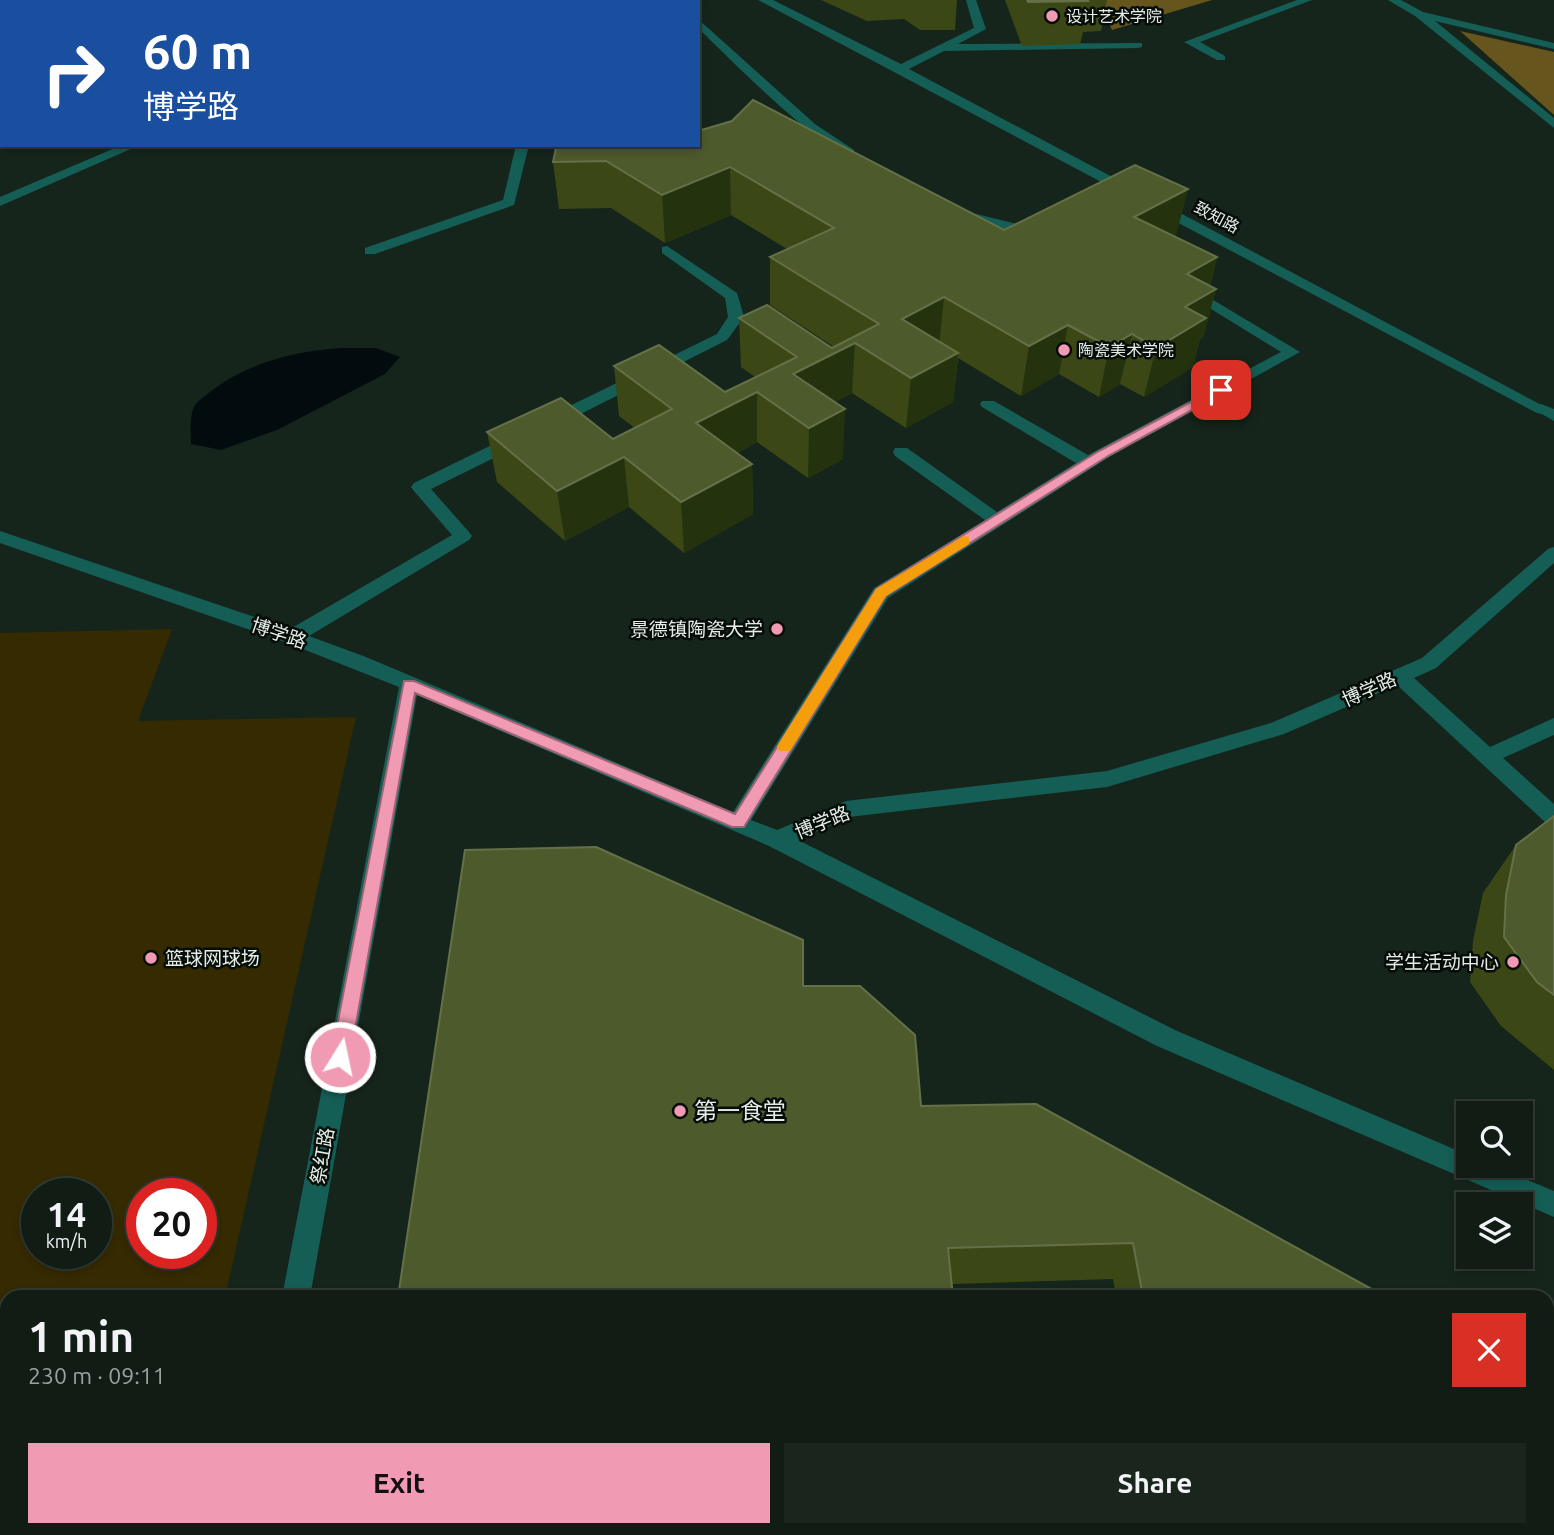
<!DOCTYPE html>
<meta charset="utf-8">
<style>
:root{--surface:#101c14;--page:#19251d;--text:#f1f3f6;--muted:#9ca1a0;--line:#303a34;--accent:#f19ab3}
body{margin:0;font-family:Ubuntu,"Noto Sans SC",sans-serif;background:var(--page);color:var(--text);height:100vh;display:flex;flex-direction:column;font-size:26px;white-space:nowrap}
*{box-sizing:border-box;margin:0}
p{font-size:23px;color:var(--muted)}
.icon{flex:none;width:38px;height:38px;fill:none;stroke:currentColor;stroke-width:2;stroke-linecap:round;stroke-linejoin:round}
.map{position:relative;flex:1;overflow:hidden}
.side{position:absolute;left:0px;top:1290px;width:1554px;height:247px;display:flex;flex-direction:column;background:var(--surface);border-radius:21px 21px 0 0;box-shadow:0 4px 10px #0003,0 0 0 2px var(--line)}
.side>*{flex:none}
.hud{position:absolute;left:0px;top:0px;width:700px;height:147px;box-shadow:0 4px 10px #0003,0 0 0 2px var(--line);background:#1a4fa0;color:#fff;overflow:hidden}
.tools{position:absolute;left:1456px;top:1101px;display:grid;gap:14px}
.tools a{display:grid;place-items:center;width:77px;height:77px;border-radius:0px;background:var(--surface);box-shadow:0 4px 10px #0003,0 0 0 2px var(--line);font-size:35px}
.speed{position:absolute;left:21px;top:1178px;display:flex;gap:14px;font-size:35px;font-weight:700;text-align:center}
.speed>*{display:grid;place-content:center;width:91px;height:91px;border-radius:50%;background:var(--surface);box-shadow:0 4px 10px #0003,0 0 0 2px var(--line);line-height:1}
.speed small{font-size:18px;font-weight:400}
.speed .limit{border:10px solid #d22;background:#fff;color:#111}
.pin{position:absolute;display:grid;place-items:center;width:60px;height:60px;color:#fff;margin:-30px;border-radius:14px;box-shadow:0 4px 10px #0006}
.me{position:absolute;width:77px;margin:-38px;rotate:10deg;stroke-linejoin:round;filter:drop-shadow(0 0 5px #0008)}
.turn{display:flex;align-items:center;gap:24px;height:147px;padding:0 28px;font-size:32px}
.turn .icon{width:91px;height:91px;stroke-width:2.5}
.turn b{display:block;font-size:49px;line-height:60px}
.round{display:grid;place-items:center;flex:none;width:74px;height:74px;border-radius:0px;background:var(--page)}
.headline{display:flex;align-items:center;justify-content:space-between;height:119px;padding:0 28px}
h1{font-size:42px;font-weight:600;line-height:52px}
.button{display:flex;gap:14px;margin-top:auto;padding:14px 28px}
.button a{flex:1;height:80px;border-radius:0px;background:var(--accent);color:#111;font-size:28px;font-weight:600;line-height:80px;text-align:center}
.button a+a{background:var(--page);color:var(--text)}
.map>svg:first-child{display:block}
.green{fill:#362a00;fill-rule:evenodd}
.forest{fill:#66551d}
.water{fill:#020c0f}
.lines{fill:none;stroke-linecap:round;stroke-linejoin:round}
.service{fill:#145e56;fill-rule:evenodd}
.minor{fill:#145e56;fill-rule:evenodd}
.wall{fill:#3b4815}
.shaded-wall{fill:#24330e}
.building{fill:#4d5a2b;stroke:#647148;stroke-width:2}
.route{fill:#f19ab3;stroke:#9d6474;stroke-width:2}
.slow{fill:#f59e0b}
.poi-dot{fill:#f19ab3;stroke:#060c08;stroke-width:2.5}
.labels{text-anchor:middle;stroke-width:5;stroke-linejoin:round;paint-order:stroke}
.far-poi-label{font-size:16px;fill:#e3ede6;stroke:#060c08;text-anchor:start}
.far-street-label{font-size:16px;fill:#e3ede6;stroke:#060c08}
.poi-label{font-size:19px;fill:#e3ede6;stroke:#060c08;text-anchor:end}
.street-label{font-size:19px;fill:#e3ede6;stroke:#060c08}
.near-poi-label{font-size:23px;fill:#e3ede6;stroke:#060c08;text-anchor:start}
</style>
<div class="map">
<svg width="1554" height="1535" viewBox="0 0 1554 1535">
<rect width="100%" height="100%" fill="#16251b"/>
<!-- green -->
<path class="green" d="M172 629 138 721 356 717 225 1297H7V1530H173L171 1535H0V633ZM37 1194H96V1253H37ZM142 1194H201V1253H142Z"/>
<!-- forest -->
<g class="forest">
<polygon points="1099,0 1212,0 1112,30"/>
<polygon points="1460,31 1554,52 1554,115"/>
</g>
<!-- water -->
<path class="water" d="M341 348H376L400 357 385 374 277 430 221 450 191 444C191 432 189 418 194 407 197 401 205 396 210 392 247 363 295 351 341 348Z"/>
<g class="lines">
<!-- service -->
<g class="service">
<polygon points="407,0 420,0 406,2"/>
<polygon points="758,0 773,0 901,64 974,28 966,0 976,0 986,29 958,44 1142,43 1142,47 1138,48 944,51 909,69 1549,409 1541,414 1535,412"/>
<polygon points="1297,0 1312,0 1200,42 1225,56 1225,60 1217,60 1184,42"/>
<polygon points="1388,0 1401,0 1423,12 1554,43 1554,49 1435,21 1554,118 1554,128 1415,16"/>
<path d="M698 19 815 124 854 150V156C829 160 721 50 698 28Z"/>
<polygon points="122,145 140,145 0,206 0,197"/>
<polygon points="516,145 529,145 514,205 375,254 365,254 365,248 503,200"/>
<polygon points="960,210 1042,230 1044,233 1037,237 955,217 955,211"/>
<polygon points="667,246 737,293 744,317 727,340 557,426 545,426 543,422 545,418 717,334 728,317 725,298 662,253 662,247"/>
<polygon points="1190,286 1300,352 1109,457 888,598 751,820 777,830 846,801 1107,771 1271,723 1422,658 1548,549 1554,547 1554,563 1436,668 1414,678 1490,747 1554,718 1554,735 1503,758 1554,804 1554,826 1546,823 1397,685 1284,734 1107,787 849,817 798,840 1175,1030 1468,1155 1468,1166 1494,1166 1554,1191 1554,1217 1157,1046 769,846 417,695 310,1297 282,1297 399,687 285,642 0,543 0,531 290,629 452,535 414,491 411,487 414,483 510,436 522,436 524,440 522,444 431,489 469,532 472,536 469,540 309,636 366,657 733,812 874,588 985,520 895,456 893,452 895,448 907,448 997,512 1076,463 982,407 980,404 982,401 994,401 1088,455 1281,352 1185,293 1183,290 1185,287"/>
<polygon points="238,1530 268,1530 268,1535 236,1535"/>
</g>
<!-- minor -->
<polygon class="minor" points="1541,404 1554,409 1554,421 1533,409"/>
</g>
<!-- wall -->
<g class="wall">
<polygon points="821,0 957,0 955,30 920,30 904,19 867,21"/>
<polygon points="1005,0 1107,0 1101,31 1083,32 1080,44 1022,46"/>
<polygon points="698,145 1004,230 1188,189 1175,237 1217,257 1210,285 1216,289 1203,338 1200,339 1193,367 1144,397 1120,384 1099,397 1059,374 1021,396 958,358 953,402 906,428 852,393 835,402 843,459 808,478 757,442 737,453 752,464 753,514 684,553 629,507 565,541 497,482 487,432 613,439 635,428 619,416 614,366 725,392 755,377 741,367 739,318 832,348 834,347 770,305 770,257 787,249 731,215 665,243 611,208 559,209 553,162"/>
<polygon points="1554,816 1554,1070 1501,1026 1470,982 1473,941 1483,893 1516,845"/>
<polygon points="803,986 921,1106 1386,1297 1116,1297 1113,1279 952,1284"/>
<polygon points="1547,1455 1554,1474 1554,1499 1547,1502"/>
<polygon points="1160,1530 1443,1530 1445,1535 1161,1535"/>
</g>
<!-- shaded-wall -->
<g class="shaded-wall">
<polygon points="699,0 700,0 702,27 698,124"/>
<polygon points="730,167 731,215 665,243 662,195"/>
<polygon points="1188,189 1176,236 1124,265 1134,217"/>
<polygon points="1217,257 1207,294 1216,289 1203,338 1200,339 1193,367 1144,397 1156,348 1187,274"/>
<polygon points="944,297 939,347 902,319"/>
<polygon points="1068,325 1059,374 1021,396 1029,346"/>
<polygon points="1132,334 1120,384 1099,397 1109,347"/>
<polygon points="855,343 852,393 799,421 793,374"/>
<polygon points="958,353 953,402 906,428 911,378"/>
<polygon points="757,392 757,442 699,473 696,423"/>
<polygon points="845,409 843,459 808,478 809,428"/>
<polygon points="624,457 629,507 565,541 557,491"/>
<polygon points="752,464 753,514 684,553 681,502"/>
</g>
<!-- building -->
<g class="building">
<polygon points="597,0 699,0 698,25 698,2 596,2"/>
<polygon points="1027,0 1087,0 1088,1 1028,2"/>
<polygon points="753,100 1004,230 1135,165 1188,189 1134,217 1217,257 1187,274 1216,289 1185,307 1206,318 1156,348 1132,334 1109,347 1068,325 1029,346 944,297 902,319 958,353 911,378 855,343 793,374 845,409 809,428 757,392 696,423 752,464 681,502 624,457 557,491 487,432 561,398 613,439 672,409 614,366 659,345 725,392 797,357 739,318 767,305 832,348 879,324 770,257 834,228 730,167 662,195 606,161 553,162 556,148 564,145 698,145 698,131 732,121"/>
<polygon points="1554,816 1554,995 1537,982 1504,937 1506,895 1516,845"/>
<polygon points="596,847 803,940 803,986 860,986 915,1035 921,1106 1036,1104 1386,1297 1143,1297 1133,1243 948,1248 953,1297 398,1297 465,850"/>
<polygon points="1547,1455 1554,1474 1554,1495 1547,1495"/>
<polygon points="363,1530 979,1530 980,1535 362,1535"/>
<polygon points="1189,1530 1443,1530 1445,1535 1190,1535"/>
</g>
<!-- route -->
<polygon class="route" points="1221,386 1227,390 1225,392 1108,456 886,596 744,827 732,827 415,693 350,1057 347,1063 340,1066 334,1063 331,1057 404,681 414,681 735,814 876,589 1099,451"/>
<!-- slow -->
<polygon class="slow" points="964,536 969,537 969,544 886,596 790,751 779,751 777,747 779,743 876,589"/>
<!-- markers -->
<g class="poi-dot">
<circle cx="1052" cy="16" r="7"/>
<circle cx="1064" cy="350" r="7"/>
<circle cx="777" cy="629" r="7"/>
<circle cx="151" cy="958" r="7"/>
<circle cx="1513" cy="962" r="7"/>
<circle cx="680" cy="1111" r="7"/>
</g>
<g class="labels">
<!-- far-poi labels -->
<g class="far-poi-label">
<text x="1066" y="22">设计艺术学院</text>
<text x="1078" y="356">陶瓷美术学院</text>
</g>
<!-- far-street labels -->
<g class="far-street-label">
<text transform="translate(1217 217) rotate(28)" y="6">致知路</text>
</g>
<!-- poi labels -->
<g class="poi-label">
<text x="763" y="636">景德镇陶瓷大学</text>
<text x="165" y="965" text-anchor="start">篮球网球场</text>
<text x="1499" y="969">学生活动中心</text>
</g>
<!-- street labels -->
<g class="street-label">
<text transform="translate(279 633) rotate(19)" y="7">博学路</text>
<text transform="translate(1369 689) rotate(-24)" y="7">博学路</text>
<text transform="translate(822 822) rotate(-22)" y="7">博学路</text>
<text transform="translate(322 1156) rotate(-80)" y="7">祭红路</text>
</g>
<!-- near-poi labels -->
<g class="near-poi-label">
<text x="694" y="1119">第一食堂</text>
</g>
</g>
</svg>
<div class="tools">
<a><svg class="icon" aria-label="search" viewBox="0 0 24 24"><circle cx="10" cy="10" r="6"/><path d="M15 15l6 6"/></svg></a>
<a><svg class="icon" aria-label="layers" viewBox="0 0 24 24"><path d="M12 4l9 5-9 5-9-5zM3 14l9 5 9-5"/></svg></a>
</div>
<div class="speed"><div>14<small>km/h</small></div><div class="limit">20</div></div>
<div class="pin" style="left:1221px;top:390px;background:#d93025"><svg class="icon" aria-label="arrive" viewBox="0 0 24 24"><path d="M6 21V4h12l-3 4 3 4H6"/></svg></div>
<svg class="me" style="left:340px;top:1057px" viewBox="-20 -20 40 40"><circle r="17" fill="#f19ab3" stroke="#fff" stroke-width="3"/><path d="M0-11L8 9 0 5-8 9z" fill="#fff"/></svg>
<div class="hud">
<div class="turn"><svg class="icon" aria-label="right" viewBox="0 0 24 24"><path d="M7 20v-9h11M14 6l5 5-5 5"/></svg><div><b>60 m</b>博学路</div></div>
</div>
<section class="side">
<div class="headline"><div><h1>1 min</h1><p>230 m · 09:11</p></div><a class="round" style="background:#d93025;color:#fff"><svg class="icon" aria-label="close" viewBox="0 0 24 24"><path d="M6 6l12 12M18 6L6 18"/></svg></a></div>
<div class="button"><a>Exit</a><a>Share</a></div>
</section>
</div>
